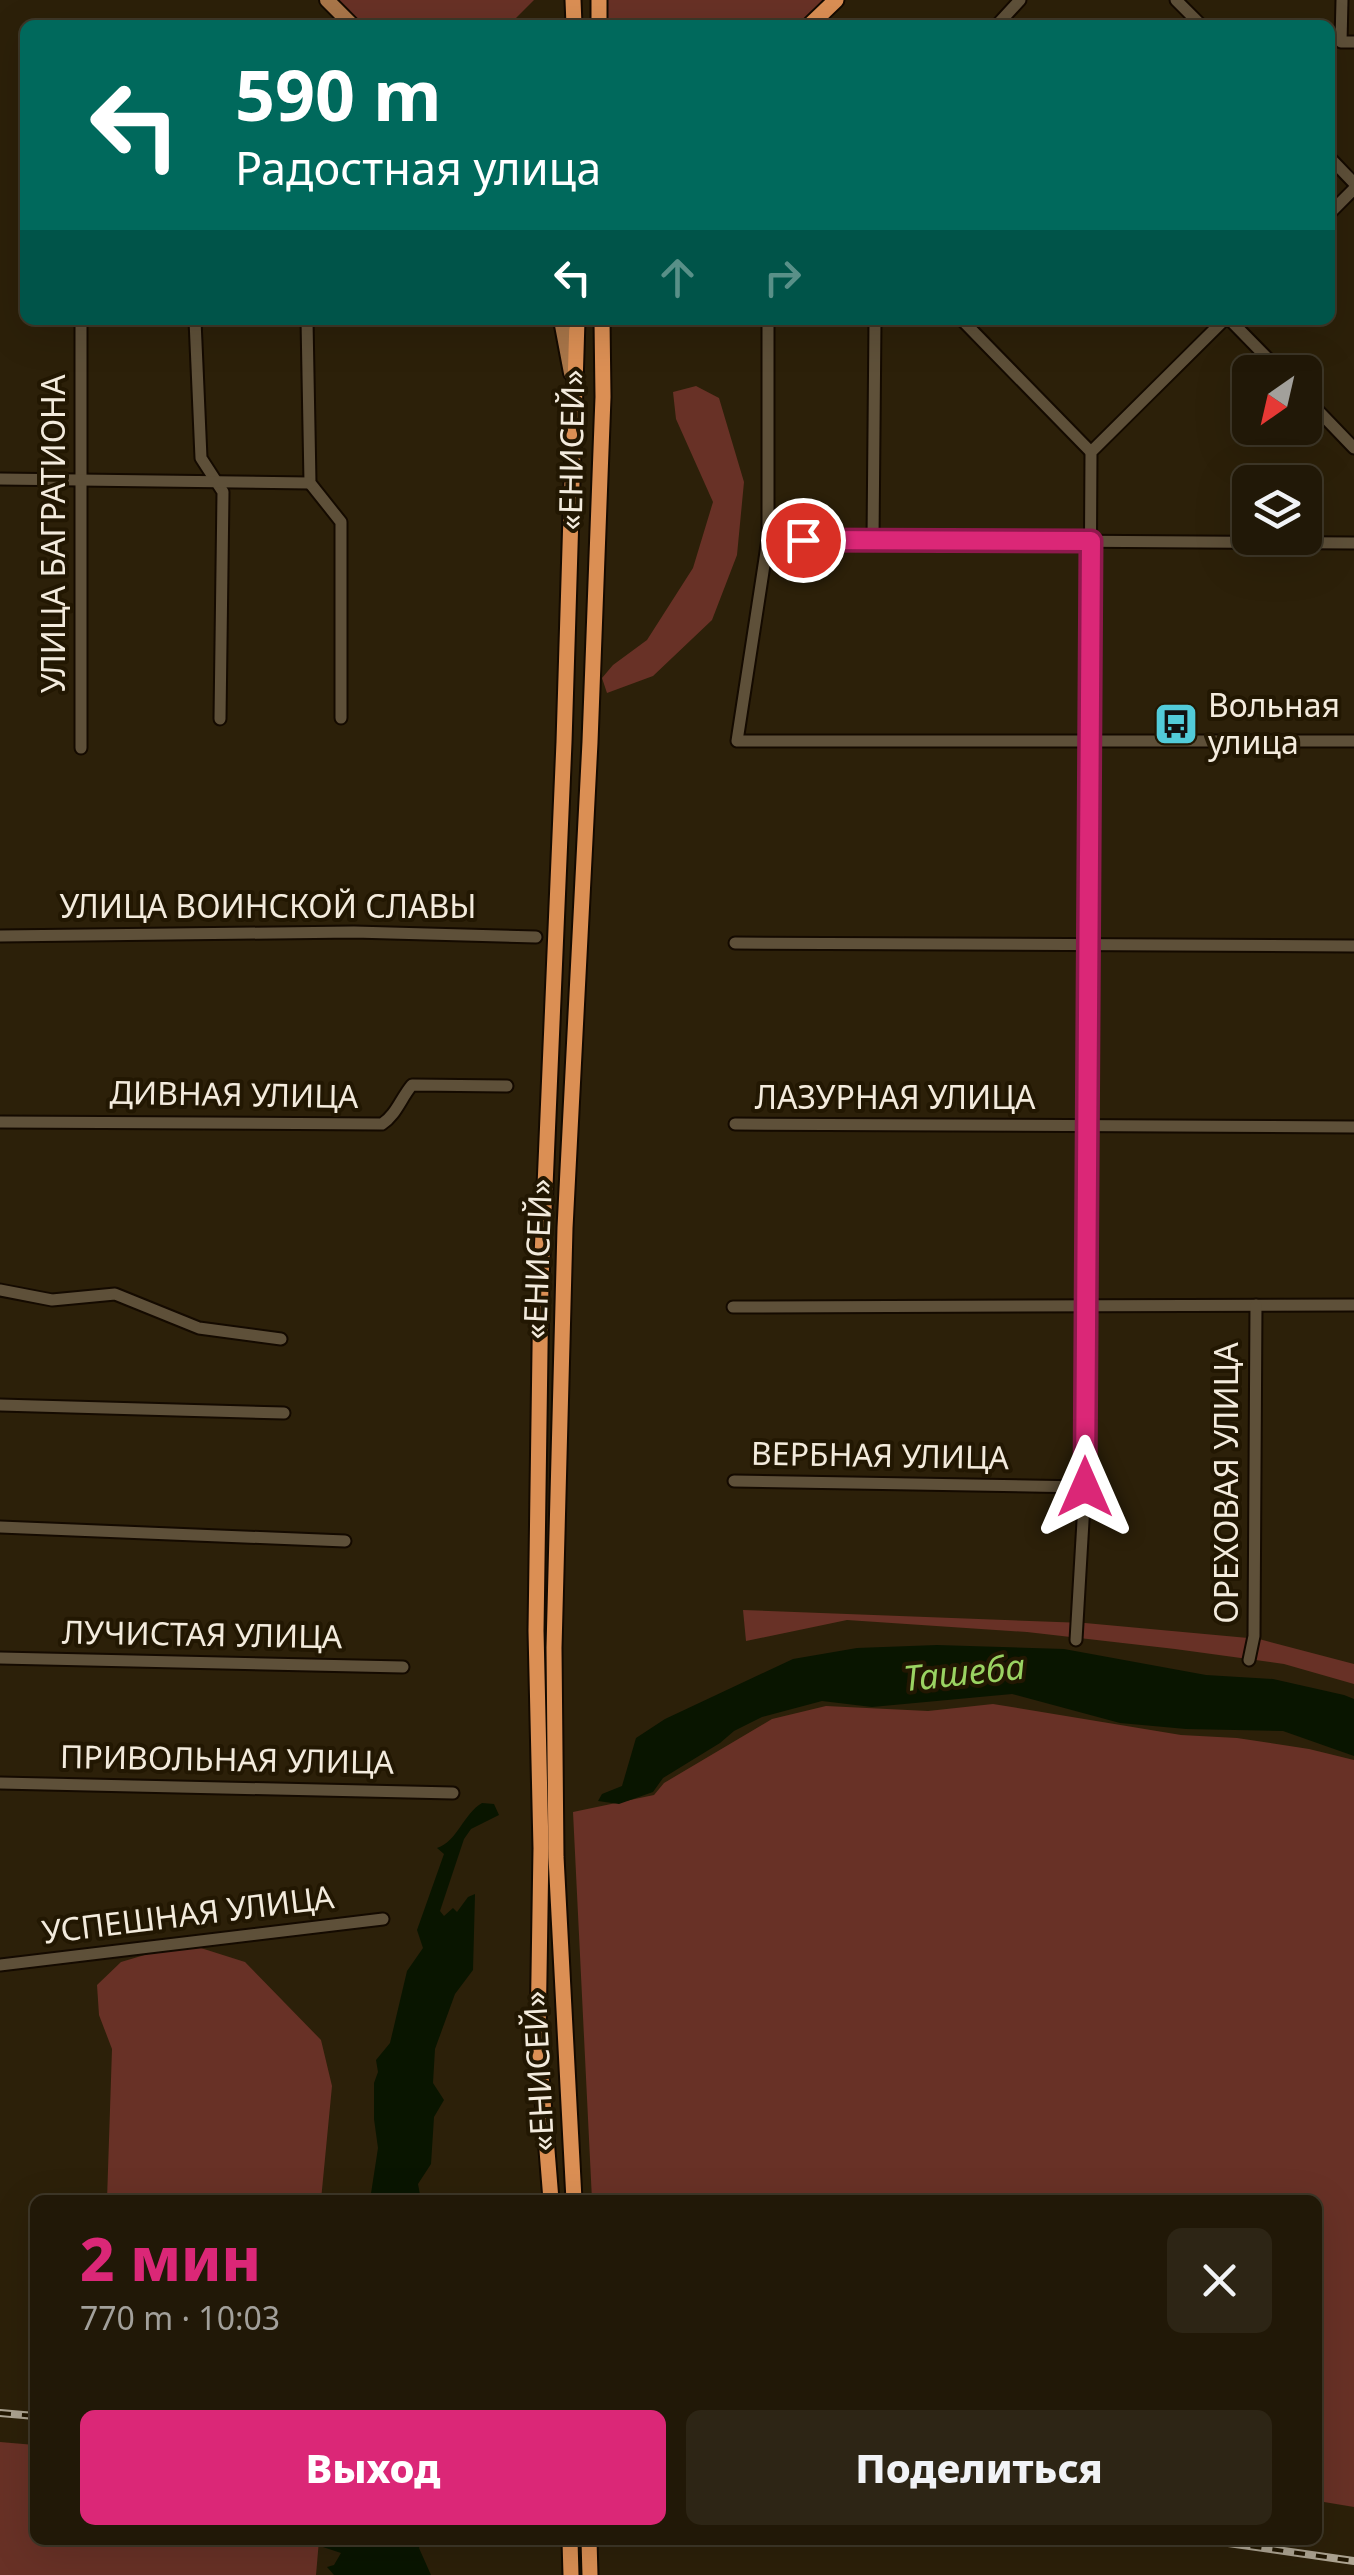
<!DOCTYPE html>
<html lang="ru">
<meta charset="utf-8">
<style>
:root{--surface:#211807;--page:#2d2515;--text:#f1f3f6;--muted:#a2a09b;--line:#3e3728;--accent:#db2777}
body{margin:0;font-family:"Noto Sans",sans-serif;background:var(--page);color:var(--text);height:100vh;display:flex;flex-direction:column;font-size:38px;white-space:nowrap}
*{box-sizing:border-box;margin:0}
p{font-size:32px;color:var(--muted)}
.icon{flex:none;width:55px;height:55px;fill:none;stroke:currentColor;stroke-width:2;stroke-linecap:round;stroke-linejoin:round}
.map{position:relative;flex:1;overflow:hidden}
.side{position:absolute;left:30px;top:2195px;width:1292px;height:350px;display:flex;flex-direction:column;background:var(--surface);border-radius:15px;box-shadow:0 10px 40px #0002,0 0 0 2px var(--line)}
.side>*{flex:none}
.hud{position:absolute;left:20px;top:20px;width:1315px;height:305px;border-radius:15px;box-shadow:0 10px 40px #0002,0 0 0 2px var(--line);background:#00695c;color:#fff;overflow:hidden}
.needle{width:65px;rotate:214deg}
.fabs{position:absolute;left:1232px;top:355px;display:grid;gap:20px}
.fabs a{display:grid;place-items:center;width:90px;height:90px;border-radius:15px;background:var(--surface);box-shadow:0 10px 40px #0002,0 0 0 2px var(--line);font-size:50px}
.pin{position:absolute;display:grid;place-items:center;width:85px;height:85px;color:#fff;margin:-42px;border:5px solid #fff;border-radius:50%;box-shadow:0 2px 10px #0007}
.me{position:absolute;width:110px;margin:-55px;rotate:0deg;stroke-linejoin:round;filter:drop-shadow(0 0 8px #0008)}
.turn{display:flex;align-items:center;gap:35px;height:210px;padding:0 50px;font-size:45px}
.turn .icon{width:130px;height:130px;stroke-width:2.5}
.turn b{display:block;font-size:70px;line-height:85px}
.lanes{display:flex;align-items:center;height:95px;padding:0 50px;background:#0003;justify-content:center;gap:50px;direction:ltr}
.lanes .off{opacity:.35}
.round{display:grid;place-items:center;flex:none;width:105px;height:105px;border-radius:15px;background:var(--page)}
.summary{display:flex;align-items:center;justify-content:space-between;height:170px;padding:0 50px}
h1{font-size:60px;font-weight:800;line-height:75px;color:var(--accent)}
.action{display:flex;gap:20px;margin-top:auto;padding:20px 50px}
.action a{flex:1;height:115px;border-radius:15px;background:var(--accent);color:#fff;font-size:40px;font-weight:800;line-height:115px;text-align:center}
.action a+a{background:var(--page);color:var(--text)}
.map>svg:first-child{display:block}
.green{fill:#683126}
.water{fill:#091500}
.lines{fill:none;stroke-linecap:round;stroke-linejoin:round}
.minor-casing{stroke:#140a00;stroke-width:15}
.major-casing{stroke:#140a00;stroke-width:18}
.highway-casing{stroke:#140a00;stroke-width:19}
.minor{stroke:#5e5039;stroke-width:11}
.major{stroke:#a97649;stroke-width:14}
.highway{stroke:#db8f54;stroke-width:15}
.rail-casing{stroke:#aca391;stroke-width:8}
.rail{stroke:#221702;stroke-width:4;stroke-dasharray:11;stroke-linecap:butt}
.route-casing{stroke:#8e194d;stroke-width:25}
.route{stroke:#db2777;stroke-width:18}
.labels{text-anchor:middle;stroke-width:8;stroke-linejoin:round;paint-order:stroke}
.street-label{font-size:32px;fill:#f3ebdd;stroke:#221702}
.poi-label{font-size:32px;fill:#f3ebdd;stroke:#221702;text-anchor:start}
.water-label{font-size:35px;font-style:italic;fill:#9ad362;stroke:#221702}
</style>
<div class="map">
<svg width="1354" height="2575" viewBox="0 0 1354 2575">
<rect width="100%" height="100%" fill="#2c2009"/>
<!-- green -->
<g class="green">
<polygon points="335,0 534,0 509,25 359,25"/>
<polygon points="604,0 830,0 804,25 604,25"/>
<polygon points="696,386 719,398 744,482 737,555 712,620 653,676 607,693 602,678 613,665 647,640 693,568 713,502 676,419 673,392"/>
<polygon points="743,1610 1085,1623 1259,1639 1354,1664 1354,1684 1284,1664 1175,1649 1027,1632 847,1620 746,1641"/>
<polygon points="993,1704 1181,1735 1237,1738 1309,1749 1354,1760 1354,2507 1318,2501 1318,2200 592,2200 573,1812 654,1795 664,1783 772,1719 826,1706 928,1711"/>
<polygon points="185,1943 245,1962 321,2040 332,2086 321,2200 107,2200 112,2049 99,2015 97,1985 121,1962"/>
<polygon points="0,2442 35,2445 35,2540 319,2540 316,2575 0,2575"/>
</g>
<!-- water -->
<g class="water">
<polygon points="937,1645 1064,1649 1206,1675 1273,1679 1344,1695 1354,1699 1354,1756 1283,1731 1186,1729 1120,1723 1012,1694 872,1707 822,1701 762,1717 734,1731 720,1743 663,1778 653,1792 619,1804 598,1801 602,1794 622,1786 636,1738 665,1719 793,1659 857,1648"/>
<path d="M482 1803 494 1804 499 1815 471 1829 464 1839 440 1911 444 1916 453 1908 457 1912 468 1897 475 1894 473 1970 455 1994 435 2049 433 2083 444 2100 434 2117 431 2164 418 2184 421 2200H370L378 2148 374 2119V2083L378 2072 376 2060 390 2043 407 1971 423 1948 417 1930 444 1854 437 1848C458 1841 463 1814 482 1803Z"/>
<polygon points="316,2540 422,2540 419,2548 431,2575 334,2575 327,2567 334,2565 341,2553 320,2546"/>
</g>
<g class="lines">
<defs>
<g id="minor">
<polyline points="1176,0 1201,25"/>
<polyline points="1342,0 1341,42 1354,42"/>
<polyline points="997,25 1020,0"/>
<polyline points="1330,158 1354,183"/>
<polyline points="1330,213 1354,189"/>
<polyline points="81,320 81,748"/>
<polyline points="195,320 201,458 223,492 220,719"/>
<polyline points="307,320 310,483 341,522 341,718"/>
<polyline points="768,320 768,539 737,741 1354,741"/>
<polyline points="962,320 1091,452"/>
<polyline points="1230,320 1281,372"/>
<polyline points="1305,397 1354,448"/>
<polyline points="0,479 310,483"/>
<polyline points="768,539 1354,543"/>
<polyline points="873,540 875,320"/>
<polyline points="0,936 354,932 536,937"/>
<polyline points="735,943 1354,946"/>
<path d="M0 1122 382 1124C396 1115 401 1098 412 1085L507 1086"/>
<polyline points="735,1124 1354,1127"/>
<polyline points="0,1290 52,1300 115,1294 199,1328 281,1339"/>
<polyline points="733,1307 1354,1305"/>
<polyline points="0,1405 284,1413"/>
<polyline points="734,1481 1085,1487"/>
<polyline points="0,1527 345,1541"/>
<polyline points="1076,1640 1085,1487 1091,452 1224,320"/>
<polyline points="0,1658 403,1667"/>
<polyline points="1249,1660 1254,1636 1256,1305"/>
<polyline points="0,1783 453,1793"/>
<polyline points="0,1965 383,1919"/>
</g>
<g id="major">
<polyline points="327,0 352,25"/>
<polyline points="561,320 571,373"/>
</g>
<g id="highway">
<polyline points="573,0 574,25"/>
<polyline points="599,0 599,25"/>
<polyline points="810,25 836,0"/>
<polyline points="551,2200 538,2038 541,1848 536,1631 541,1280 564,742 577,320"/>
<polyline points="574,2200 556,1857 554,1648 565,1228 590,742 603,397 602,320"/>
<polyline points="570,2540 571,2575"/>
<polyline points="589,2540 590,2575"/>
</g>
</defs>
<!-- minor casing -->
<use href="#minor" class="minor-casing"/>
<!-- major casing -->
<use href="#major" class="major-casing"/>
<!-- highway casing -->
<use href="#highway" class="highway-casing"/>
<!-- minor -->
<use href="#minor" class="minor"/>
<!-- major -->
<use href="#major" class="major"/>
<!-- highway -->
<use href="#highway" class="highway"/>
<defs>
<g id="rail">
<polyline points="0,2413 35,2416"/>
<polyline points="1207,2540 1354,2561"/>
</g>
</defs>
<!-- rail casing -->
<use href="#rail" class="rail-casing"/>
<!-- rail -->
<use href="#rail" class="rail"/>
</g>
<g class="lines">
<defs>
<polyline id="route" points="803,540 1091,541 1085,1487"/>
</defs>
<!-- route casing -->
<use href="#route" class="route-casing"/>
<!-- route -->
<use href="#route" class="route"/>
</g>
<!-- icons -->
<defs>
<symbol id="bus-square" viewBox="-11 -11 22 22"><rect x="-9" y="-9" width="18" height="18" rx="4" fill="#52cbd9" stroke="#221702"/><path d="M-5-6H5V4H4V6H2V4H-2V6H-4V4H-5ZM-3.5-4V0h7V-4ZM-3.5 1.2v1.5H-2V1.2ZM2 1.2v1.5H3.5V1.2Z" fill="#111"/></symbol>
</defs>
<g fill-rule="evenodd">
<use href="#bus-square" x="1151" y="699" width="50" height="50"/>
</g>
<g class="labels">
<!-- street labels -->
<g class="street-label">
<text transform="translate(572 450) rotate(-89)" y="11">«ЕНИСЕЙ»</text>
<text transform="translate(54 534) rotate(-90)" y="11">УЛИЦА БАГРАТИОНА</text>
<text x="268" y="918">УЛИЦА ВОИНСКОЙ СЛАВЫ</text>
<text transform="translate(234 1095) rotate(1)" y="11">ДИВНАЯ УЛИЦА</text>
<text x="895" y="1109">ЛАЗУРНАЯ УЛИЦА</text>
<text transform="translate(538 1259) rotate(-88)" y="11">«ЕНИСЕЙ»</text>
<text transform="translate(880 1456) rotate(1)" y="11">ВЕРБНАЯ УЛИЦА</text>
<text transform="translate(1227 1483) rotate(-90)" y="11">ОРЕХОВАЯ УЛИЦА</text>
<text transform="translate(202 1635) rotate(1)" y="11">ЛУЧИСТАЯ УЛИЦА</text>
<text transform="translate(227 1760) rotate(1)" y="11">ПРИВОЛЬНАЯ УЛИЦА</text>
<text transform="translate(188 1915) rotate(-7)" y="11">УСПЕШНАЯ УЛИЦА</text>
<text transform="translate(539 2071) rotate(-93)" y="11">«ЕНИСЕЙ»</text>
</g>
<!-- poi labels -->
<g class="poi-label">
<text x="1208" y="717">Вольная<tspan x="1208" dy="37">улица</tspan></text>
</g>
<!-- water labels -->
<g class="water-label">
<text transform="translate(964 1673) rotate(-6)" y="12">Ташеба</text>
</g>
</g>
</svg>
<div class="fabs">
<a><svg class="needle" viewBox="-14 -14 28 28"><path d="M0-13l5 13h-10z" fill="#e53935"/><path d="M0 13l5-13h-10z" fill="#a2a09b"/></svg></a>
<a><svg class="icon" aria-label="layers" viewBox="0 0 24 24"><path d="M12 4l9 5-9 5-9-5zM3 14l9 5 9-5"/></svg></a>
</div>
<div class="pin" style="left:803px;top:540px;background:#d93025"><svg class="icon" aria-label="arrive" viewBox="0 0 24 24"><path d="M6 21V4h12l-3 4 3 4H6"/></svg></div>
<svg class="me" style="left:1085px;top:1487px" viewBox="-20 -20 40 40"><path d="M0-17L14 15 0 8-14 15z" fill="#db2777" stroke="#fff" stroke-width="4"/></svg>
<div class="hud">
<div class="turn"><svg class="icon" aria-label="left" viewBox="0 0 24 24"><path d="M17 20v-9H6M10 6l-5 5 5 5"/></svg><div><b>590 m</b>Радостная улица</div></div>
<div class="lanes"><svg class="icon" aria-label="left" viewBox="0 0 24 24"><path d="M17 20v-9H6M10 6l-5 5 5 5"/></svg><svg class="icon off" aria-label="ahead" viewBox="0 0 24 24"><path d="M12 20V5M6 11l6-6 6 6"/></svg><svg class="icon off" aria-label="right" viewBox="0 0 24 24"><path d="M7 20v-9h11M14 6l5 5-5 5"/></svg></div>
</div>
<section class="side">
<div class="summary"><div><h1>2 мин</h1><p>770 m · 10:03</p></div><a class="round"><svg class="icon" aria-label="close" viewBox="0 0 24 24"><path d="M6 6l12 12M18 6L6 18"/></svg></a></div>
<div class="action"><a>Выход</a><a>Поделиться</a></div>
</section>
</div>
